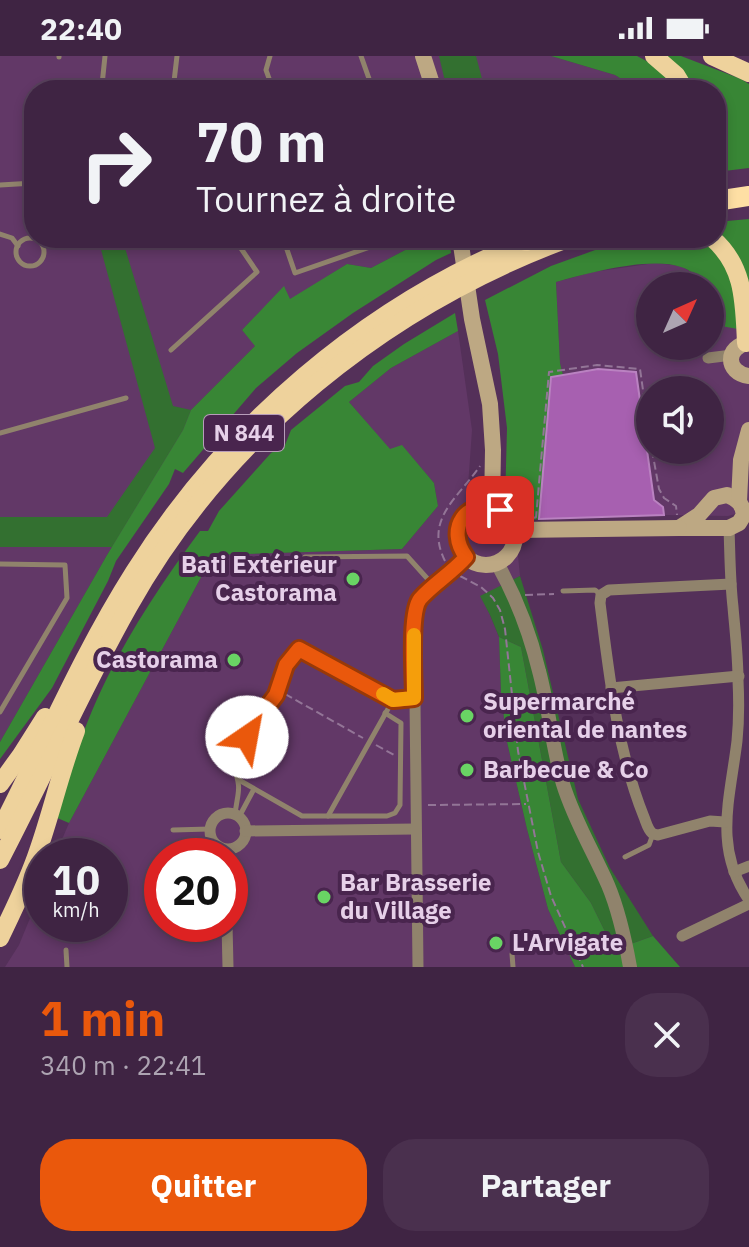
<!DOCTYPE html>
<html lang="fr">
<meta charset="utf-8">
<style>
:root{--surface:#3f2443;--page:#4a304e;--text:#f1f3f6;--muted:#ada4b2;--line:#58415c;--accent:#ea580c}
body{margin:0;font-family:"IBM Plex Sans",sans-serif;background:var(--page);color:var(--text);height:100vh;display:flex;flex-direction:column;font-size:30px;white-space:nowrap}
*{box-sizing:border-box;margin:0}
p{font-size:26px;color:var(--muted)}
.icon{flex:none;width:44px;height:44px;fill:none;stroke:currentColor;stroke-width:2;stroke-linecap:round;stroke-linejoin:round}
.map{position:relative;height:911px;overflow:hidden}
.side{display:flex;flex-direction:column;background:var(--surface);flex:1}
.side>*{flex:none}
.top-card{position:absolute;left:24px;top:24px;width:702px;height:168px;border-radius:32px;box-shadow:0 4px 12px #0003,0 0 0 2px var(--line);background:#3f2443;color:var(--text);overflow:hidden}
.needle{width:52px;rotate:45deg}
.tools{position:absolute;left:636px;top:216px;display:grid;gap:16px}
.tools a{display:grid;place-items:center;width:88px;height:88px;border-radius:50%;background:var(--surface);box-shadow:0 4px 12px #0003,0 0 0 2px var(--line);font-size:40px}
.speed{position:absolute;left:24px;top:782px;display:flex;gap:16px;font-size:40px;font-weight:700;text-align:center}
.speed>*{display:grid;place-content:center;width:104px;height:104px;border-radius:50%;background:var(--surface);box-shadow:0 4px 12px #0003,0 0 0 2px var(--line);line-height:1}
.speed small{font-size:20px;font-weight:400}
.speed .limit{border:12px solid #d22;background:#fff;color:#111}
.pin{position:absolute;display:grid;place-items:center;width:68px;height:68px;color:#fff;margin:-34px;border-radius:16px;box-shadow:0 4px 12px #0006}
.me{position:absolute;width:88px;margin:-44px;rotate:33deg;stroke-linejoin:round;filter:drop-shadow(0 0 6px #0008)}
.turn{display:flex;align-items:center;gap:28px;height:168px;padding:0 40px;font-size:36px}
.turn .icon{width:104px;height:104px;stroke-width:2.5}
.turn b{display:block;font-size:56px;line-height:68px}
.round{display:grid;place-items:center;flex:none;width:84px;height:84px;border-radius:32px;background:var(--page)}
.headline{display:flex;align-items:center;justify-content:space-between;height:136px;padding:0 40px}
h1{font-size:48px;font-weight:800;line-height:60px;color:var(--accent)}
.action{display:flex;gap:16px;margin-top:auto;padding:16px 40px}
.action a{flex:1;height:92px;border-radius:32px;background:var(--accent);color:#fff;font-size:32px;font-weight:800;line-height:92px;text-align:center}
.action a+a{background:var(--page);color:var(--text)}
.status{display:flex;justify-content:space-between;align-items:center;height:56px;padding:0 40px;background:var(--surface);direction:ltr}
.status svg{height:22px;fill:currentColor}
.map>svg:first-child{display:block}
.built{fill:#623867;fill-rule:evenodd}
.green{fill:#337030}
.forest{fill:#388635}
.water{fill:#a760b0;stroke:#ba82c1;stroke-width:2}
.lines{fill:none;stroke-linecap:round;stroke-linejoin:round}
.path{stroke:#937597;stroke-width:2;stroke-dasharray:8 4;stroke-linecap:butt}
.service{stroke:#90836c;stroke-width:5}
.minor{stroke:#90836c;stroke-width:11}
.tertiary{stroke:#90836c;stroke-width:14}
.secondary{stroke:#bda883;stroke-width:16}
.trunk{stroke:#eed29c;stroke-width:18}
.motorway{stroke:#fedfa4;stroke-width:20}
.route-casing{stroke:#983908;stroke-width:20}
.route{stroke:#ea580c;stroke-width:14}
.slow{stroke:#f59e0b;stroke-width:14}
.poi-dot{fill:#69d464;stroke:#49254e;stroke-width:3}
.labels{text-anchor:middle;stroke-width:8;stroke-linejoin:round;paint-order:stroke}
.shield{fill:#49254e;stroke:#b79dba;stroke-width:2}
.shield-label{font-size:22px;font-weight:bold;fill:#e6d0e9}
.poi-label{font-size:24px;font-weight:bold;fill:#e6d0e9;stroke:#49254e;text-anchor:start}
</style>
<div class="status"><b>22:40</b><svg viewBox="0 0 49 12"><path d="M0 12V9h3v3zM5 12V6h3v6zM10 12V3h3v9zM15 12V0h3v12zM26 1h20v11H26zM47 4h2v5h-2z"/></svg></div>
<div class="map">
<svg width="749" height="911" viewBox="0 0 749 911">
<rect width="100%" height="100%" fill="#543059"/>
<!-- built -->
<g class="built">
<polygon points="0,0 551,0 615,19 639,34 34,34 34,182 428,182 371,212 347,208 290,244 284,231 242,274 256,289 191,354 183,374 107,499 0,686"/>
<path d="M655 207 681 210 699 221 706 230H650V290H710V235L749 275V454L728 460 664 459 663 451 654 445 636 317 598 313 563 319 560 307 556 226 593 216ZM650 334H710V394H650Z"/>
<path d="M458 275 472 374 467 444 505 447 521 466 518 500 520 520 481 540 490 559 499 581 501 638 507 686 527 773 548 853 575 911H5L19 889 42 833V868H110V800H55L69 767 213 499 402 493 438 450 434 427 402 390 390 394 349 346 391 312ZM162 800H230V868H162Z"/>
</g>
<!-- green -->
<g class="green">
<polygon points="439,0 476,0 485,34 447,34"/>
<polygon points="62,182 122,182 173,350 191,354 183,374 112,491 0,491 0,461 107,461 155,392 100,190 64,188"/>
<polygon points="520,520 543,594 578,743 610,812 653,880 614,894 591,847 561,806 521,591 499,581 490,559 480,540"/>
</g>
<!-- forest -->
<g class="forest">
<polygon points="551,0 637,0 654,9 676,31 676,34 639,34 615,19"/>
<polygon points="664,0 681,0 741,23 749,28 749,112 716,116 716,34 693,34"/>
<path d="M749 163V275L721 270 710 230H706C699 222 691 214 681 211 651 200 587 217 556 226L560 307 563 319 551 321 539 463 521 466 505 447 507 372 498 298 485 244 551 210 620 185 637 182H716V166Z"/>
<polygon points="428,182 449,182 451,197 436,204 353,257 297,297 256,332 183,417 175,413 169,428 116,505 108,525 52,632 0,703 0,686 107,499 183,374 191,354 255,290 242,274 284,230 290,243 347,208 371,212"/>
<path d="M455 257 458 275 391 312 349 346 390 393 402 389 434 427 438 450 402 493 213 499 69 767 55 761C70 714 85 666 107 622 133 570 165 522 200 475H208L219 455 271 397 285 389 291 374 345 330 359 326 373 310 404 288Z"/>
<polygon points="499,581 521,591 561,806 591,847 614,894 653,880 680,911 575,911 548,853 527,773 507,686 501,638"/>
</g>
<!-- water -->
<polygon class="water" points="598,313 636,316 654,444 663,451 664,459 539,463 551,321"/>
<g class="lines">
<!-- path -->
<g class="path">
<polyline points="652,394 659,433 664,442 676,450 677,459"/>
<polyline points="534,462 536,461 549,316 597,309 640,313 650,383"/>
<path d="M445 505C424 463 458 442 480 410"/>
<polyline points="460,520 481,531 493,542 500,554 505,573 518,695 538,796 551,840 583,911"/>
<polyline points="525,539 554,538"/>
<polyline points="285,638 363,682"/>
<polyline points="376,689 394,699"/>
<polyline points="428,749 526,748"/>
</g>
<!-- service -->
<g class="service">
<polyline points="59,0 59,1"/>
<polyline points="105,0 102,29 140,34"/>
<polyline points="361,0 373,34"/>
<polyline points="173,34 177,0"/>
<polyline points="252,34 271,28 266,14 270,0"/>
<polyline points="0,129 34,127"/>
<polyline points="0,178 12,182 18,190"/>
<polyline points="283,182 295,217 396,182"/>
<circle cx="30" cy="196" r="14"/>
<polyline points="143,189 161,182"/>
<polyline points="171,294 257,216 238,188 241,182"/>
<polyline points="0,377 126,342"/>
<polyline points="305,501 407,500 434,530"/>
<polyline points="0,508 65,509 67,542 0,656"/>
<polyline points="563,535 595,534 600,538"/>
<polyline points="239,724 302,760 387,760 395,757 400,749 401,667 385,657"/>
<path d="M235 759C237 737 243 733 233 711L237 699 255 667 276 639 286 609 299 593 393 644 413 642"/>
<polyline points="328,760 393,644"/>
<polyline points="239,761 254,733"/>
<polyline points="173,774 210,773"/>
<polyline points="625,801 649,789 653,778"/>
<polyline points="66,894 67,911"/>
<polyline points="512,898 513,911"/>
</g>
<!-- minor -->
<g class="minor">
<polyline points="708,302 732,299"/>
<path d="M729 472C730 499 730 525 733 551 735 575 738 600 738 624 739 644 739 665 737 685 730 743 713 792 749 844"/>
<polyline points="611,632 739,620"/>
<circle cx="228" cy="775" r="18"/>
<path d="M725 766 710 765 658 779C656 778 654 779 652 777 648 774 646 766 644 761 617 694 609 618 600 547L601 539 609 534 731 528"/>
<polyline points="245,775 415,773"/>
<polyline points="734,816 749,810"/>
<polyline points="227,868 228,911"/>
<polyline points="682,880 749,848"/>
<polyline points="418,911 414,557 419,544 466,501"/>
</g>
<!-- tertiary -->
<path class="tertiary" d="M497 507C516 541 530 577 539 615 549 652 552 691 563 728 574 764 593 795 608 829 619 855 625 883 630 911"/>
<!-- secondary -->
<g class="secondary">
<polyline points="423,0 434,34"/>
<polyline points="460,182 472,263 490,348 493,394 492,451"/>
<path d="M749 287C725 290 725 317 749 320"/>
<path d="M727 439C737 443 743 448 744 459L739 467 729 472H679L699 459 714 442Z"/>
<polyline points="739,445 741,404 749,374"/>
<circle cx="486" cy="480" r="29"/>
<polyline points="515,474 679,472"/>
</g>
<!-- trunk -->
<g class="trunk">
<polyline points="654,0 676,19 685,34"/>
<polyline points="712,0 749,17"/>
<path d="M712 182C745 210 744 247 746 287"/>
<polyline points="0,728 21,699 45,661"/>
<path d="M0 774C44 688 82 598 134 516 226 370 365 250 526 185L529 182"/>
<path d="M0 804C44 720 82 633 129 550 225 379 387 249 570 182"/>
<path d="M0 882C14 853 28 825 38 795 52 755 61 714 76 675"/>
</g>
<!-- motorway -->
<g class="motorway">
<polyline points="716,145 749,140"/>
<polyline points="526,185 533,182"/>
</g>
</g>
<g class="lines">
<defs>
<path id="route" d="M247 681 255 667 276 639 286 609 299 593 393 644 414 642C414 622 409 557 420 543 433 528 452 517 466 501 445 473 466 441 500 454"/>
</defs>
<!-- route casing -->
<use href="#route" class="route-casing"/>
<!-- route -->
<use href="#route" class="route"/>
<!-- slow -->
<polyline class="slow" points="383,638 393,644 414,642 414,579"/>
</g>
<!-- markers -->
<g class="poi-dot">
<circle cx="353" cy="523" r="8"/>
<circle cx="234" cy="604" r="8"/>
<circle cx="467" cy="660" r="8"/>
<circle cx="467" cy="714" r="8"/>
<circle cx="324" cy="841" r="8"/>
<circle cx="496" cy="887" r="8"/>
</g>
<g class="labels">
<!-- shield labels -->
<rect class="shield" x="204" y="359" width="80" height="36" rx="6"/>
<g class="shield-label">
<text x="244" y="385">N 844</text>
</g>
<!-- poi labels -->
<g class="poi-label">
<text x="337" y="517" text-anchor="end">Bati Extérieur<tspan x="337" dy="28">Castorama</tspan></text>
<text x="218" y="612" text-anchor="end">Castorama</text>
<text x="483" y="654">Supermarché<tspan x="483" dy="28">oriental de nantes</tspan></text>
<text x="483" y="722">Barbecue &amp; Co</text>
<text x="340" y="835">Bar Brasserie<tspan x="340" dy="28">du Village</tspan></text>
<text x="512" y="895">L'Arvigate</text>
</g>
</g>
</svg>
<div class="tools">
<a><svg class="needle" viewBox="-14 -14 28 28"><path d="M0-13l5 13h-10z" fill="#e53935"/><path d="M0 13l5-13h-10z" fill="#ada4b2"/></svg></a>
<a><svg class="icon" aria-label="sound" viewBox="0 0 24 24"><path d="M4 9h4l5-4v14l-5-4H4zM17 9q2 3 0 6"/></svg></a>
</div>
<div class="speed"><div>10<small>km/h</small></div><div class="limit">20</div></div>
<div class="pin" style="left:500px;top:454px;background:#d93025"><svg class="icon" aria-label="arrive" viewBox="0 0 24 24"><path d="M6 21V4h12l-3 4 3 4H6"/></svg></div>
<svg class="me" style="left:247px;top:681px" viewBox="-20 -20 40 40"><circle r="19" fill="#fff"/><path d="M0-13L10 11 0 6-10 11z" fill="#ea580c"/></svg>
<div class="top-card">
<div class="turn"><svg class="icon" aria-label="right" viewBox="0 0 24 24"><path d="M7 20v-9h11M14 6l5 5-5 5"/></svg><div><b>70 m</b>Tournez à droite</div></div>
</div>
</div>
<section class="side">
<div class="headline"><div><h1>1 min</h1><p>340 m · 22:41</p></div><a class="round"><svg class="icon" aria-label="close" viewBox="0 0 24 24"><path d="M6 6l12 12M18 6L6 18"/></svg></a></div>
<div class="action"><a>Quitter</a><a>Partager</a></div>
</section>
